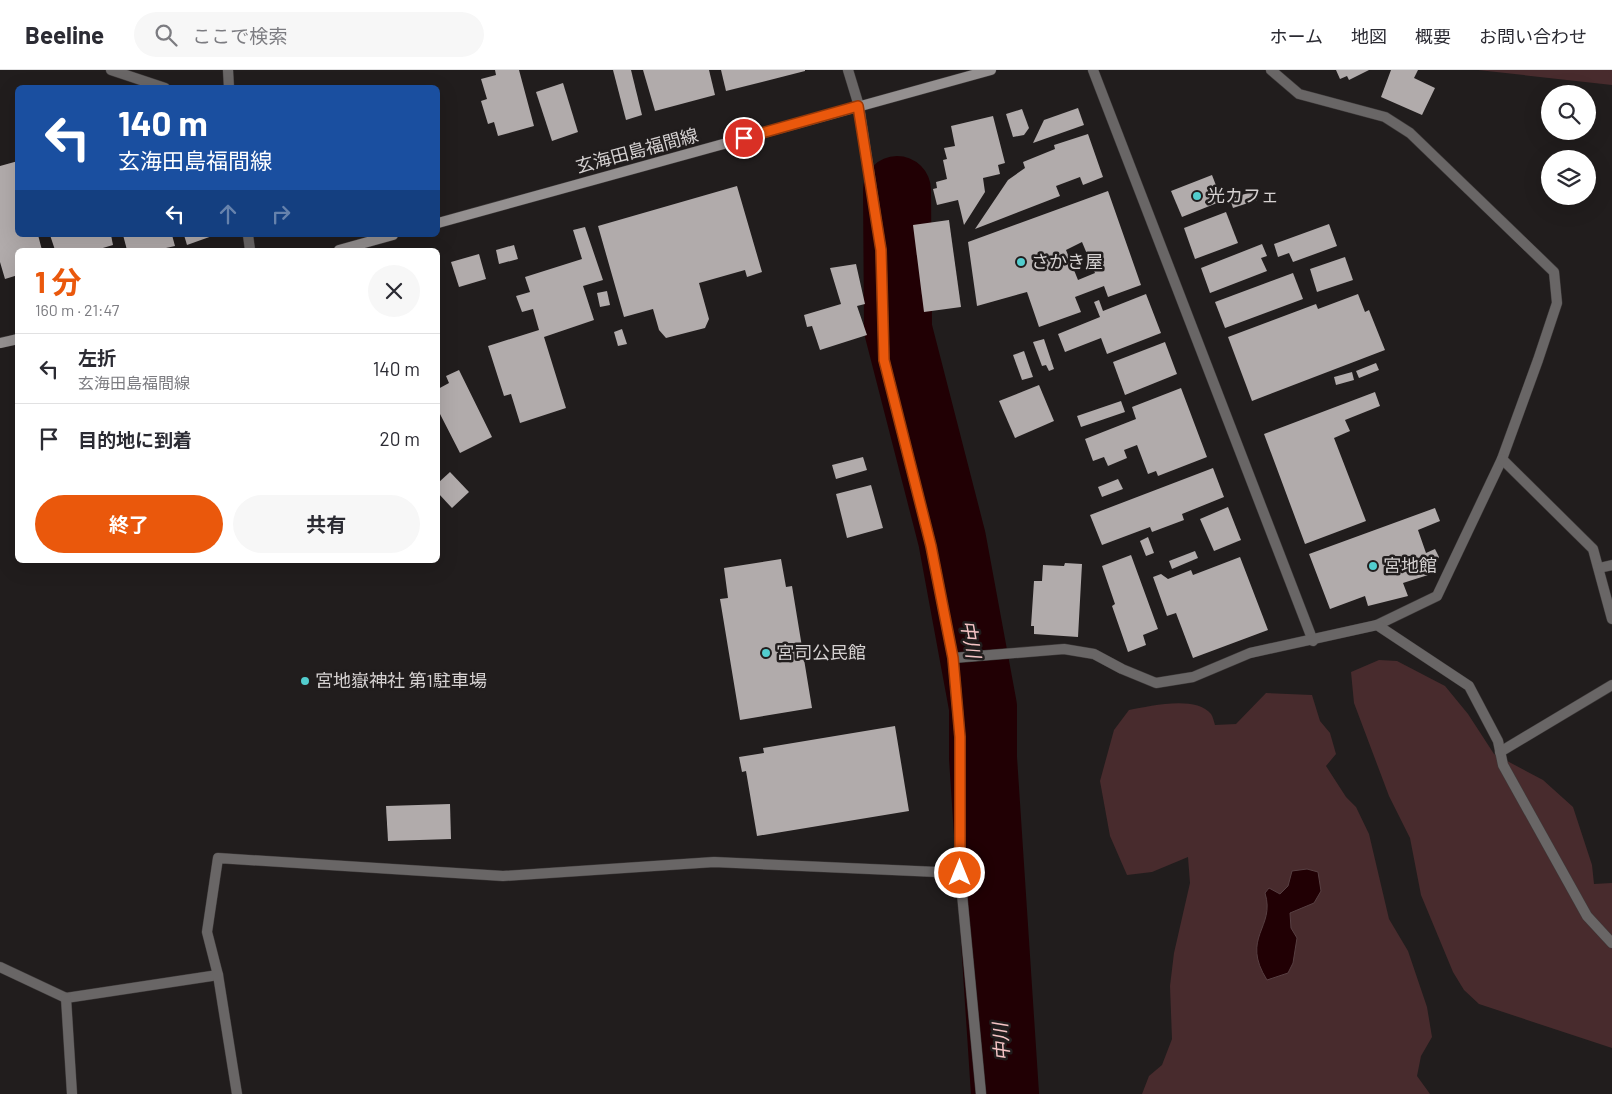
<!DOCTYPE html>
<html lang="ja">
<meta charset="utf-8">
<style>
:root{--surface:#fff;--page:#f7f7f7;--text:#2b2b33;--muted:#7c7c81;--line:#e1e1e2;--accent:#ea580c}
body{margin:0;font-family:Barlow,"Noto Sans JP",sans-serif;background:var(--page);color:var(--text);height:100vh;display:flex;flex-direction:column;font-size:19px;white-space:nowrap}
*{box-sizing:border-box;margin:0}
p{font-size:16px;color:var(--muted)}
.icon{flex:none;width:28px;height:28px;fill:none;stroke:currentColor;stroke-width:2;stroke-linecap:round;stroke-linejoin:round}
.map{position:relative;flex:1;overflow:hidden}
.panel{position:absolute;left:15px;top:178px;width:425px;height:315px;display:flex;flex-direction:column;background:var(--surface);border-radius:8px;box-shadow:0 5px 20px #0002}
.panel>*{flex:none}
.guide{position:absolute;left:15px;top:15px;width:425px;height:152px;border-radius:8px;box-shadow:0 5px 20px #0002;background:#1a4fa0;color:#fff;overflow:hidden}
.buttons{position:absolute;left:1541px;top:15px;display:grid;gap:10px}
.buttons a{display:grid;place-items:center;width:55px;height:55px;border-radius:50%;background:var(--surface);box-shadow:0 5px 20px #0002;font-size:25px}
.pin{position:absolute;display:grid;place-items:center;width:42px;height:42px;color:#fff;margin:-21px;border:2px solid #fff;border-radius:50%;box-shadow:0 1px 5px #0007}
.me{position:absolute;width:55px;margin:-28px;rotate:0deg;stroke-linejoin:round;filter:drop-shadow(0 0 4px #0008)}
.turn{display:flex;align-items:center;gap:18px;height:105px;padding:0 20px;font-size:22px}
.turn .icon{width:65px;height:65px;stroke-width:2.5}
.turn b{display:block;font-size:35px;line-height:42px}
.lanes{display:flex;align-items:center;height:48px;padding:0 20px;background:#0003;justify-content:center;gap:25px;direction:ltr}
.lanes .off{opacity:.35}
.round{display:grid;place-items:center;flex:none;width:52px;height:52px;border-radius:26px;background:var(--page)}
.head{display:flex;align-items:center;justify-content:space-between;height:85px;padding:0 20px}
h1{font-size:30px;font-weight:700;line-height:38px;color:var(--accent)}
.action{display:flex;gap:10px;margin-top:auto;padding:10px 20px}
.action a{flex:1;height:58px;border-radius:30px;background:var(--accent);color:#fff;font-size:20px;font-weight:700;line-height:58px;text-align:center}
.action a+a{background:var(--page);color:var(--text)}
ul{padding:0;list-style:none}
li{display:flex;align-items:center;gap:15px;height:70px;padding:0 20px;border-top:1px solid var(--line)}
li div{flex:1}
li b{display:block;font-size:19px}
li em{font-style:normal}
header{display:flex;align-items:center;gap:30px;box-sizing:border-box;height:70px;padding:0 25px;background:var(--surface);border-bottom:1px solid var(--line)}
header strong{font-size:24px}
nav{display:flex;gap:28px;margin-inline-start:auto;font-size:18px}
.search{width:350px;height:45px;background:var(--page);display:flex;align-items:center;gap:12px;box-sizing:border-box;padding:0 18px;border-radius:28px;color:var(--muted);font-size:19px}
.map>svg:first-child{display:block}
.green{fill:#482b2d}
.water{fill:#210004;stroke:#573f42}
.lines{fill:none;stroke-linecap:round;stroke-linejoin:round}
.river{stroke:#210004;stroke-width:68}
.building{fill:#b1abab;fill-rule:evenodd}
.minor-casing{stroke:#3e3a3a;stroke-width:11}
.secondary-casing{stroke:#3e3a3a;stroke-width:11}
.minor{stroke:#696666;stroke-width:10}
.secondary{stroke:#949090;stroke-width:10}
.route-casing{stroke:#983908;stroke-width:12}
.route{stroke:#ea580c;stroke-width:9}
.poi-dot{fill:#52cdce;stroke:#211d1d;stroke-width:2}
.labels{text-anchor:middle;stroke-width:5;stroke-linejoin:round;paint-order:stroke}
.street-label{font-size:18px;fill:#d5d1d1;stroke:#211d1d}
.poi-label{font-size:18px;fill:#d5d1d1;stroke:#211d1d;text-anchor:start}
.water-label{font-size:19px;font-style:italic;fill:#f5c4c5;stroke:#211d1d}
</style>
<header>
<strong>Beeline</strong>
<div class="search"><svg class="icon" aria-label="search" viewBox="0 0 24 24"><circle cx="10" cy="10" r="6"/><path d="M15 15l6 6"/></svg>ここで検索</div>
<nav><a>ホーム</a><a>地図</a><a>概要</a><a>お問い合わせ</a></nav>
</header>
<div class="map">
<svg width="1612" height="1024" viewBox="0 0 1612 1024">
<rect width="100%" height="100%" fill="#211d1d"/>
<!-- green -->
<g class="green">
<polygon points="1478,0 1612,0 1612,15"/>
<polygon points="1379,590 1397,591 1445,616 1468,644 1494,684 1543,710 1573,737 1592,795 1594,814 1612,813 1612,978 1479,934 1464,920 1453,902 1421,825 1410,768 1389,726 1354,633 1351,602"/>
<path d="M1266 623 1312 625 1320 651 1330 663 1336 684 1326 696 1346 727 1356 737 1369 764 1389 849 1408 881 1427 937 1432 967 1421 986 1417 1006 1430 1024H1142L1149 1006 1162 995 1172 969 1170 916 1174 883 1190 813 1188 787 1152 802 1127 805 1110 766 1100 711 1114 660 1129 640C1150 636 1196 625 1211 644 1213 647 1214 652 1215 655L1236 654Z"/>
</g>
<!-- water -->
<path class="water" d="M1307 799 1318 802 1321 821 1314 833 1290 843 1291 858 1297 868 1293 893 1288 903 1267 910C1240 867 1276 858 1265 823L1269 818 1280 824 1288 816 1292 801Z"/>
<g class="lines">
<!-- river -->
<polyline class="river" points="897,120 898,259 952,469 983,637 983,688 1005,1024"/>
</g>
<!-- building -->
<g class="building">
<polygon points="495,0 519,0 534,56 498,66 494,52 488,54 481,31 487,29 481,9 496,5"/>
<polygon points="613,0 631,0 642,45 626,50"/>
<polygon points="643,0 709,0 715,25 655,41"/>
<polygon points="721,0 805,0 805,1 726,21"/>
<polygon points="1336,0 1369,0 1349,10 1347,6 1340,9"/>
<polygon points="1391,0 1418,0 1414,8 1435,18 1422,45 1381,27"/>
<polygon points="563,13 578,62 552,71 536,22"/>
<polygon points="1078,38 1084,55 1033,73 1044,50"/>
<polygon points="1022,39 1029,58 1024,65 1013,67 1006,44"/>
<polygon points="993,46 1005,93 998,95 1000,104 983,108 985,122 964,155 958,130 937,135 933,119 937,118 936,112 947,109 943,90 947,89 944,78 955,76 951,56"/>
<polygon points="1088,64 1103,107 1083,115 1080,107 1056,116 1060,126 975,159 1008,110 1025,98 1023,92 1055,79 1054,75"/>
<polygon points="18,91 18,165 38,165 42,180 18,180 18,205 5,209 0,192 0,96"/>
<polygon points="1212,105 1222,131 1182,147 1171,121"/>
<polygon points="737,116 762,202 747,207 745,200 699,213 709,249 705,258 666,268 659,260 653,239 624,247 598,156"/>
<path d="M1108 121 1141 215 1108 227 1104 216 1075 227 1081 242 1039 257 1027 222 977 236 968 172ZM1082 172 1095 203 1078 210 1066 180Z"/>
<polygon points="1254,121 1257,130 1233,138 1230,129"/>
<polygon points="1226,142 1238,173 1195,189 1184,158"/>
<polygon points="949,150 961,237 924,242 913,155"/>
<polygon points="1329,154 1337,176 1293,192 1289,183 1278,187 1274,174"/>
<polygon points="585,157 603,210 583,216 594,250 544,267 566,338 520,353 511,324 504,326 488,276 539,260 533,239 522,242 516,226 530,222 525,207 582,189 573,160"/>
<polygon points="50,165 111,165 113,175 96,180 55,180"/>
<polygon points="123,165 172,165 175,176 157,180 127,180"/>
<polygon points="184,165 215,165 187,175"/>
<polygon points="1262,174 1267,186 1261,188 1267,201 1210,223 1201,198"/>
<polygon points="514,175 518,189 499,194 496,180"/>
<polygon points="479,184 486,209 459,217 451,192"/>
<polygon points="1345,187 1353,210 1317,222 1310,199"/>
<polygon points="856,194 865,234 857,236 867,265 820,280 812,256 807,257 804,245 841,234 830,198"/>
<polygon points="1293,203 1303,229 1225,258 1215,232"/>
<polygon points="607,221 610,235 600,237 597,223"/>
<polygon points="1146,224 1161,263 1107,284 1101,268 1065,282 1058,264 1100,247 1094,232 1099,230 1103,241"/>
<polygon points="1358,224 1365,242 1369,240 1385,280 1252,331 1228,267 1316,234 1318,239"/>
<polygon points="622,259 627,274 618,276 614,262"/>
<polygon points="1044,269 1054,299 1049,301 1046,295 1042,296 1033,272"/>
<polygon points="1165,272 1177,304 1125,325 1113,292"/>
<polygon points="1024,281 1033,307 1022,310 1013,285"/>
<polygon points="1376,293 1379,300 1359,308 1356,301"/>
<polygon points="459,300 492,367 460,383 440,344 438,346 438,319 449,313 446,306"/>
<polygon points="1352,302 1354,310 1336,315 1334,307"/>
<polygon points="1039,315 1054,351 1015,368 999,331"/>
<polygon points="1181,318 1207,387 1158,406 1156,401 1148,404 1137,375 1124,380 1127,388 1108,396 1104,387 1093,391 1085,369 1136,349 1132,337"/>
<polygon points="1375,322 1380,336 1345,350 1350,361 1334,368 1366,451 1305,474 1264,364"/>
<polygon points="1121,331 1125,342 1081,357 1077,346"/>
<polygon points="863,387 867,400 836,409 832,395"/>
<polygon points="1213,398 1224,427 1182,444 1184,450 1152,462 1150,457 1102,475 1090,445"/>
<polygon points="450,402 469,422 452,438 438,423 438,413"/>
<polygon points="1118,409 1123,419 1102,427 1098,417"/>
<polygon points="871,415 883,458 847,468 836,424"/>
<polygon points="1228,437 1241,470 1214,481 1200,449"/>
<polygon points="1435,438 1440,451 1418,460 1426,483 1435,479 1439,487 1428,505 1403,513 1408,526 1368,536 1365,526 1330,539 1309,484"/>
<polygon points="1148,467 1154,483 1146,486 1140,471"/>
<polygon points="1195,481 1198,488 1172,499 1169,491"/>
<polygon points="1131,485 1158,559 1143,565 1146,575 1128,582 1112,536 1115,534 1102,496"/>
<polygon points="1240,487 1268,560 1193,588 1176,543 1167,546 1153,507 1161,504 1168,509 1191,500 1193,505"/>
<polygon points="781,489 786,517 792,516 812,638 740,650 720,529 728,528 724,498"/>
<polygon points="1065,493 1082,494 1078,567 1034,564 1034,556 1031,556 1034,511 1042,511 1043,495 1064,496"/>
<polygon points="895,656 909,741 757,766 746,701 742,702 739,687 764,683 763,678"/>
<polygon points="450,734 451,769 388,771 386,736"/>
</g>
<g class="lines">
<defs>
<g id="minor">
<polyline points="111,0 165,18"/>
<polyline points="228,0 229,18"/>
<polyline points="848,0 859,36 881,180 884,290 931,476 953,588 960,667 960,803 981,1024"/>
<polyline points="1093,0 1313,571"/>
<polyline points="1271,0 1299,24 1385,47 1410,63 1554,202 1557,233 1538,290 1502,389 1437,526 1377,555"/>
<polyline points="248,165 250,180"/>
<polyline points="1502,389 1593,479 1612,549"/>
<polyline points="1599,498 1612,495"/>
<polyline points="953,588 1064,579 1094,584 1122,599 1156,613 1193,607 1250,583 1377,555 1469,616 1498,671 1503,695 1587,846 1612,873"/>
<polyline points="1500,682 1612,615"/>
<polyline points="0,897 66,928 218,905"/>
<polyline points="66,928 72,1024"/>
<polyline points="237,1024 218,905 207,862 218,788 503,806 714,792 960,803"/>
</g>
<g id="secondary">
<polyline points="438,153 991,0"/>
<polyline points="339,180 393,165"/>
<polyline points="0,273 18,269"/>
</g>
</defs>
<!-- minor casing -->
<use href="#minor" class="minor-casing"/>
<!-- secondary casing -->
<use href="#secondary" class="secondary-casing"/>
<!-- minor -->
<use href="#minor" class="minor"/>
<!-- secondary -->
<use href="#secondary" class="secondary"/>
</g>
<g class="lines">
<defs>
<polyline id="route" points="744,68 858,36 881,180 884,290 931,476 953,588 960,667 960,803"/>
</defs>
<!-- route casing -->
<use href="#route" class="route-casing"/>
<!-- route -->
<use href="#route" class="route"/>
</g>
<!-- markers -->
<g class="poi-dot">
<circle cx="1197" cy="126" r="5"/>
<circle cx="1021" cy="192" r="5"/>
<circle cx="1373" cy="496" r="5"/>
<circle cx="766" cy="583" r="5"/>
<circle cx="305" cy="611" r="5"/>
</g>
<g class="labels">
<!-- street labels -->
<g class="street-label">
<text transform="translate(637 81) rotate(-15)" y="6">玄海田島福間線</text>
</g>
<!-- poi labels -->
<g class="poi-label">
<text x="1207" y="132">光カフェ</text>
<text x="1031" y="198">さかき屋</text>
<text x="1383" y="502">宮地館</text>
<text x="776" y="589">宮司公民館</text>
<text x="315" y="617">宮地嶽神社 第1駐車場</text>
</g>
<!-- water labels -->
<g class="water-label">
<text transform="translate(971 569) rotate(80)" y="7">中川</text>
<text transform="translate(1001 972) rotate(-94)" y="7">中川</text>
</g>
</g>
</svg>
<div class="buttons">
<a><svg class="icon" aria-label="search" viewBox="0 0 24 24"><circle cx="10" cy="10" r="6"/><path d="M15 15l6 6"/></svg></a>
<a><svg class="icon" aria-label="layers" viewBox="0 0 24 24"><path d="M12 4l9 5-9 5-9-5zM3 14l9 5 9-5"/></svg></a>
</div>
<div class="pin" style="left:744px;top:68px;background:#d93025"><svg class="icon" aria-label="arrive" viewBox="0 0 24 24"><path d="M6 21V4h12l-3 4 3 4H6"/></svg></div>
<svg class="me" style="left:960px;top:803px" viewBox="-20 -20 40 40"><circle r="17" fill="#ea580c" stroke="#fff" stroke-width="3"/><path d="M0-11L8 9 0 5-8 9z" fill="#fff"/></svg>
<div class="guide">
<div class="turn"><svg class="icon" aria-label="left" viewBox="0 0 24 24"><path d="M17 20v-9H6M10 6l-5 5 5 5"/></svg><div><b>140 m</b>玄海田島福間線</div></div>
<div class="lanes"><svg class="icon" aria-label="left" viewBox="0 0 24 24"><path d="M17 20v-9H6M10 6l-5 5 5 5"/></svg><svg class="icon off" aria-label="ahead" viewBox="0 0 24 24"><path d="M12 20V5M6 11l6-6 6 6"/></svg><svg class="icon off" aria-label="right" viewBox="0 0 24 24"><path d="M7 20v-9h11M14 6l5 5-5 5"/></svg></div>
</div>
<section class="panel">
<div class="head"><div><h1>1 分</h1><p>160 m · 21:47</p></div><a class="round"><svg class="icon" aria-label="close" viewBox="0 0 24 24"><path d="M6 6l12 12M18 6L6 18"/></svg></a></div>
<ul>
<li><svg class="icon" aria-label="left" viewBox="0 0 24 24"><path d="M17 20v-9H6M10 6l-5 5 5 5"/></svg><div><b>左折</b><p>玄海田島福間線</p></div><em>140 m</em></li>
<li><svg class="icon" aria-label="arrive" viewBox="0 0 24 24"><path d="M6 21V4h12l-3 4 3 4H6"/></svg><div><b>目的地に到着</b></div><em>20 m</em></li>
</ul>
<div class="action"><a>終了</a><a>共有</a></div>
</section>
</div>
